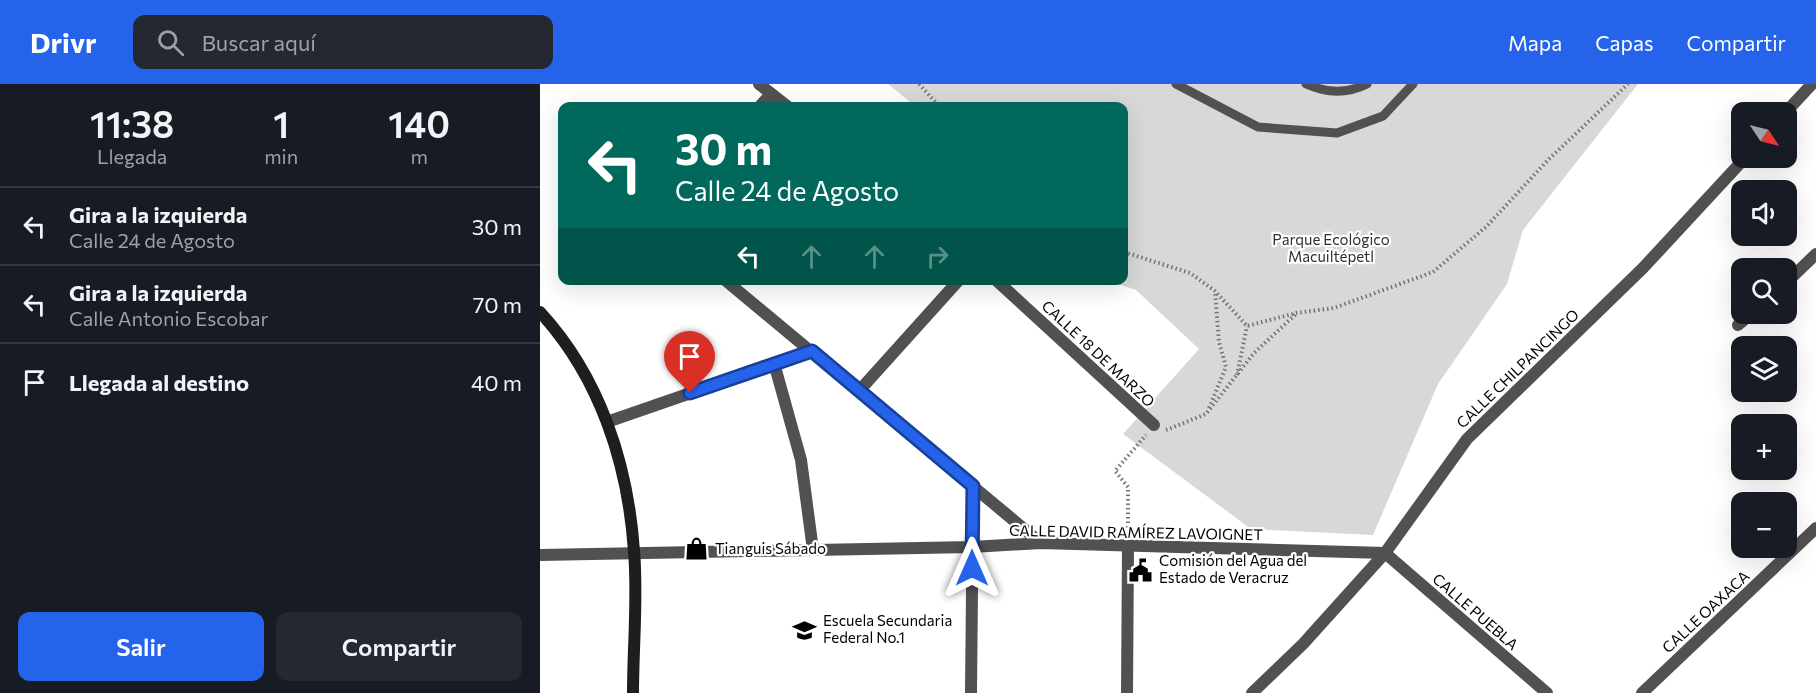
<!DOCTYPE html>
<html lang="es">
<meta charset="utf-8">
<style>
:root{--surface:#171b24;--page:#242831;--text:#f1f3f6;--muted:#9ea1a6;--line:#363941;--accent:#2563eb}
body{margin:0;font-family:Commissioner,sans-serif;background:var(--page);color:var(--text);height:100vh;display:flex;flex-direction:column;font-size:22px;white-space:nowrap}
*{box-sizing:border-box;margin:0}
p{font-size:20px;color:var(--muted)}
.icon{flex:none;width:33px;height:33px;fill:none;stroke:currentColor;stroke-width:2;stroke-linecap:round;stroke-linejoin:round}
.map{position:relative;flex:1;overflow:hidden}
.sheet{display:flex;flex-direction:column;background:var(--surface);width:540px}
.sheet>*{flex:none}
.guide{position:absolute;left:18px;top:18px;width:570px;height:183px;border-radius:12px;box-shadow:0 6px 24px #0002;background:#00695c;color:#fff;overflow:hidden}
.needle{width:39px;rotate:125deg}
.controls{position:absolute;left:1191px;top:18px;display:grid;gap:12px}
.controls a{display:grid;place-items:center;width:66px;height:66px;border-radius:12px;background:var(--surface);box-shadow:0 6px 24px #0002;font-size:30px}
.pin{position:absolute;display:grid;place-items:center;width:51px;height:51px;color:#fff;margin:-62px -26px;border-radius:50% 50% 50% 0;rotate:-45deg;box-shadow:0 0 6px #0007}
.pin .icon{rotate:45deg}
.me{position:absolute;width:66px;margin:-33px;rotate:0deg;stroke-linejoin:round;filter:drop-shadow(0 0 4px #0008)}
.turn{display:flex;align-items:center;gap:21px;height:126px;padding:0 18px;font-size:27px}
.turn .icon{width:78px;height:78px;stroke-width:2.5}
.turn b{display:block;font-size:42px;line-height:51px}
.lanes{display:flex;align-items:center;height:57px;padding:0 18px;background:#0003;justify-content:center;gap:30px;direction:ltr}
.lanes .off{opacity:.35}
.eta{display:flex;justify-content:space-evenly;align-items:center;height:102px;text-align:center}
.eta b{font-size:36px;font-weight:600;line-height:42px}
.primary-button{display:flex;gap:12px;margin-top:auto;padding:12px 18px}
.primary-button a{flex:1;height:69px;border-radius:12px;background:var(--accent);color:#fff;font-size:24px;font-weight:600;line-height:69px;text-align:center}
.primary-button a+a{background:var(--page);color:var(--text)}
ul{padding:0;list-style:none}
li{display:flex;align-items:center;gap:18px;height:78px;padding:0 18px;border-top:2px solid var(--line)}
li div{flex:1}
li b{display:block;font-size:22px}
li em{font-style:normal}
header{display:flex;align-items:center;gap:36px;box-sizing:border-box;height:84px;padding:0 30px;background:var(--accent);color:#fff}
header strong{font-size:28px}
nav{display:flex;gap:33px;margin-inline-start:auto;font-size:21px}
.search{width:420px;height:54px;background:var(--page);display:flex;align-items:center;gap:15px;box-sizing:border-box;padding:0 21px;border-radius:12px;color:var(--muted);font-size:22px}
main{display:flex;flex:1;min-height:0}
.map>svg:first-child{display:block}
.green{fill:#d8d8d8}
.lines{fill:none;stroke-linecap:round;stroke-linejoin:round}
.path{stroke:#737373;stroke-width:4;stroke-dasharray:1.5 3;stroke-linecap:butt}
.lane{stroke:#515151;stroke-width:9}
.street{stroke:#515151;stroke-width:12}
.secondary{stroke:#1e1e1e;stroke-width:12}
.route-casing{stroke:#184099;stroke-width:15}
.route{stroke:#2563eb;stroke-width:10}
.labels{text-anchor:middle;stroke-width:4.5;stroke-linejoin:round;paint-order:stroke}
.park-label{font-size:15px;fill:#2f2f2f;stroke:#fff}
.street-label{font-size:15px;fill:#000;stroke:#fff}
.poi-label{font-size:15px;fill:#000;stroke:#fff;text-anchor:start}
</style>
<header>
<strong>Drivr</strong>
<div class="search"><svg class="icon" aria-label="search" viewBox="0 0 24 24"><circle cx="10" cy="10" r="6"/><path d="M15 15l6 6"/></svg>Buscar aquí</div>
<nav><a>Mapa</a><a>Capas</a><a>Compartir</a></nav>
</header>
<main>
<section class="sheet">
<div class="eta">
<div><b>11:38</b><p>Llegada</p></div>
<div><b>1</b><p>min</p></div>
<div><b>140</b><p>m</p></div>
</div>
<ul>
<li><svg class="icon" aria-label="left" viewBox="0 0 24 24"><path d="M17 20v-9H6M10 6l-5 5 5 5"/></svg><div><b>Gira a la izquierda</b><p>Calle 24 de Agosto</p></div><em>30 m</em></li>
<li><svg class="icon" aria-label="left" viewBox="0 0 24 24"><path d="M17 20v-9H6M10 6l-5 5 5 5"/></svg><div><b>Gira a la izquierda</b><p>Calle Antonio Escobar</p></div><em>70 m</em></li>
<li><svg class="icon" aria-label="arrive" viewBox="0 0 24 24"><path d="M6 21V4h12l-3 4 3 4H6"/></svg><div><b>Llegada al destino</b></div><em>40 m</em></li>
</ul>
<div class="primary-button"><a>Salir</a><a>Compartir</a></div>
</section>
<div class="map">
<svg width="1276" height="609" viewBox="0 0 1276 609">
<rect width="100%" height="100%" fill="#fff"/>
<!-- green -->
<polygon class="green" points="348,0 1098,0 983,146 967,200 898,300 833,451 711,445 583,350 659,265 596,206 569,197 584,196 584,22 375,22"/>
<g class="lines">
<!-- path -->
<g class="path">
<polyline points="379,0 399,22"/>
<polyline points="584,168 650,189 675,207 707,242 756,229 794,224 893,188 947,142 1007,77 1088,0"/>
<polyline points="697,291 707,242"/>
<polyline points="669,324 686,283 679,258 675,207"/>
<polyline points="626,346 666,330 714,269 756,230"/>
<polyline points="588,448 588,403 575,387 606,351"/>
</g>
<!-- lane -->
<g class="lane">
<polyline points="636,0 718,43 797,49 843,32 873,0"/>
<path d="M766 0C786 9 807 10 827 0"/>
</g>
<!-- street -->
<g class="street">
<polyline points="219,0 247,22"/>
<polyline points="220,22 230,11"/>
<polyline points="1246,28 1272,0"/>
<polyline points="185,196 501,459"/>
<polyline points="456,196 614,341"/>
<polyline points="1246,199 1276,170"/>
<polyline points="1198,241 1211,230"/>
<polyline points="234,279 261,376 273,466"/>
<polyline points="319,307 419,196"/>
<polyline points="67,338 272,267"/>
<polyline points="0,471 432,463 501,459 845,469 1007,609"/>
<polyline points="431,609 433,402"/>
<polyline points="587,609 588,463"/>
<polyline points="712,609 763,560 845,469 927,355 1103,184 1205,74"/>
<polyline points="1102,609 1276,444"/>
</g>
<!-- secondary -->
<path class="secondary" d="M0 228C60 293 88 380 94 467 98 513 93 562 93 609"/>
</g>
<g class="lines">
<defs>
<polyline id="route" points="150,309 272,267 433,402 432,484"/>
</defs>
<!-- route casing -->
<use href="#route" class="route-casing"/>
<!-- route -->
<use href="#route" class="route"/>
</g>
<!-- icons -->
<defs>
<symbol id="shop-bare" viewBox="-9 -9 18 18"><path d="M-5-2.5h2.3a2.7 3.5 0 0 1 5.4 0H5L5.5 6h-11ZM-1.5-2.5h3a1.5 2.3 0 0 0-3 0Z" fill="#000" stroke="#fff" stroke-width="2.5" paint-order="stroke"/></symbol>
<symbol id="civic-bare" viewBox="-9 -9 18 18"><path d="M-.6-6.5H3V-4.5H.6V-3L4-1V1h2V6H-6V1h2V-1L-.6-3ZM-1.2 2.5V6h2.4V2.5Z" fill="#000" stroke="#fff" stroke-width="2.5" paint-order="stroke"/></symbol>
<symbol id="school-bare" viewBox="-9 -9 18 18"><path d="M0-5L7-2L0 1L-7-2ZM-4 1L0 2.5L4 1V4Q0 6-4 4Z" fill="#000" stroke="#fff" stroke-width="2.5" paint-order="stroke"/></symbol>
</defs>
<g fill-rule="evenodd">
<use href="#shop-bare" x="140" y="448" width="33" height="33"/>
<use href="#civic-bare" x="584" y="470" width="33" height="33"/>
<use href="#school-bare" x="248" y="530" width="33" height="33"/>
</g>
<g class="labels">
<!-- park labels -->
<g class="park-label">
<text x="791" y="161">Parque Ecológico<tspan x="791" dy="17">Macuiltépetl</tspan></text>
</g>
<!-- street labels -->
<g class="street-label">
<text transform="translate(558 270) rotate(43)" y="5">CALLE 18 DE MARZO</text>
<text transform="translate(978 285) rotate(-44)" y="5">CALLE CHILPANCINGO</text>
<text transform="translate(596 449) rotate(1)" y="5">CALLE DAVID RAMÍREZ LAVOIGNET</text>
<text transform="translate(935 528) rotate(41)" y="5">CALLE PUEBLA</text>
<text transform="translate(1166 528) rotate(-43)" y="5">CALLE OAXACA</text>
</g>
<!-- poi labels -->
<g class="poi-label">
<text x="175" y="470">Tianguis Sábado</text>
<text x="619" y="482">Comisión del Agua del<tspan x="619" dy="17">Estado de Veracruz</tspan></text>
<text x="283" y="542">Escuela Secundaria<tspan x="283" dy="17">Federal No.1</tspan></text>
</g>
</g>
</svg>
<div class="controls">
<a><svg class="needle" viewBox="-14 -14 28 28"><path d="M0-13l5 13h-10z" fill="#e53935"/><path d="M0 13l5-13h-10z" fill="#9ea1a6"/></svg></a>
<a><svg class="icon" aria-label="sound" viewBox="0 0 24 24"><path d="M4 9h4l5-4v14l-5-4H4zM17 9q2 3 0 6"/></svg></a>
<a><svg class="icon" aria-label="search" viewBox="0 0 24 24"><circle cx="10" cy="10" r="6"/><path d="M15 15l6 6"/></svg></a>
<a><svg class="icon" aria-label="layers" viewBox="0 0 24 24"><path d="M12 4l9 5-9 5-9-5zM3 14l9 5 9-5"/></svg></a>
<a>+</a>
<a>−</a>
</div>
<div class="pin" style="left:150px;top:309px;background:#d93025"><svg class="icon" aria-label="arrive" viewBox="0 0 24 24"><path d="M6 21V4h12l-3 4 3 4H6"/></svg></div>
<svg class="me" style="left:432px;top:484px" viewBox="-20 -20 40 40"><path d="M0-17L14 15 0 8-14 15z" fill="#2563eb" stroke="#fff" stroke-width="4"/></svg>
<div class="guide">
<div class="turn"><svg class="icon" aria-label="left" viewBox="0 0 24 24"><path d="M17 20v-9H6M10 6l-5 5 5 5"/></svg><div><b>30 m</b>Calle 24 de Agosto</div></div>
<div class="lanes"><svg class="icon" aria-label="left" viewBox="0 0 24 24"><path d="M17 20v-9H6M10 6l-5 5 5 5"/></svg><svg class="icon off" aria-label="ahead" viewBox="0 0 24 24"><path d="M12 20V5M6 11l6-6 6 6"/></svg><svg class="icon off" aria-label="ahead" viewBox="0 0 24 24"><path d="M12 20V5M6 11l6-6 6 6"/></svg><svg class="icon off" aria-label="right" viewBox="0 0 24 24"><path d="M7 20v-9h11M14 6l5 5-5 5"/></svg></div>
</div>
</div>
</main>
